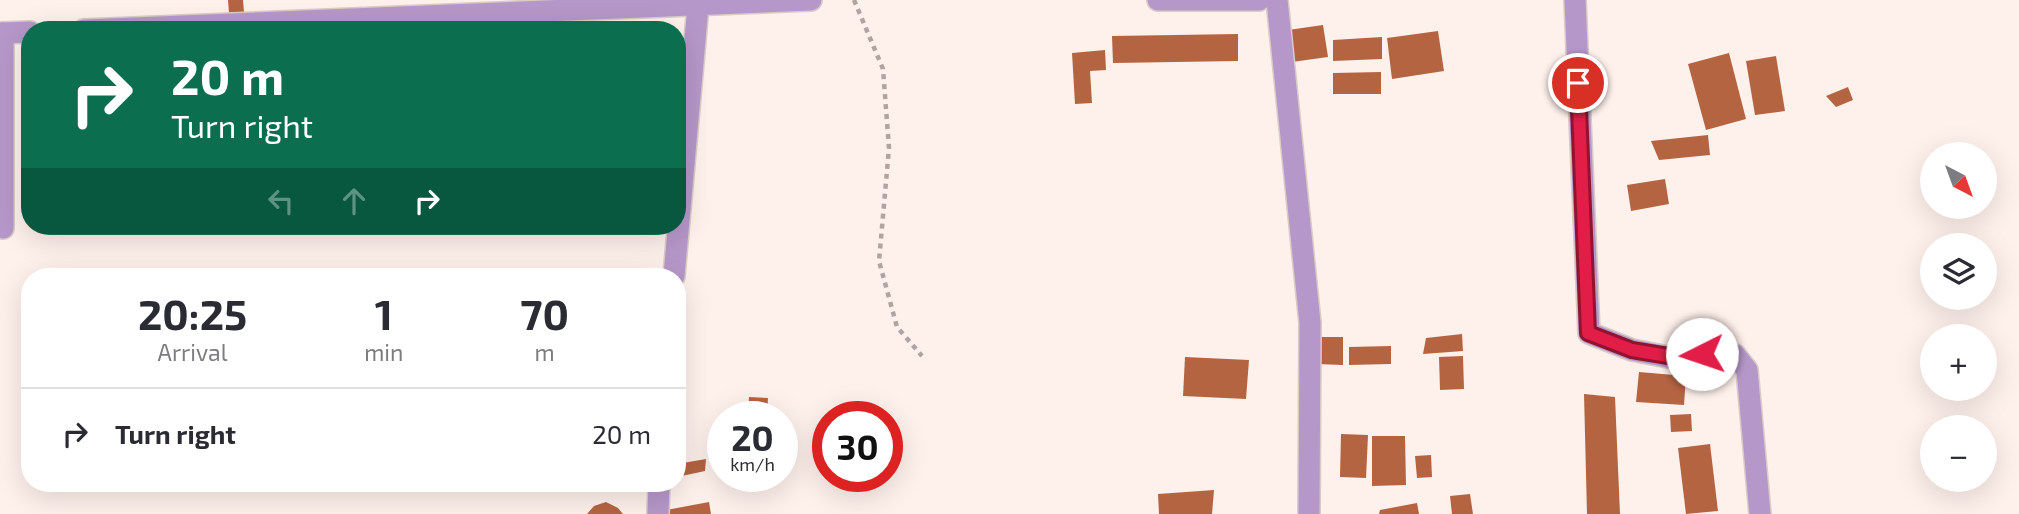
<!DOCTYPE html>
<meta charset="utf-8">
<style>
:root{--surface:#fff;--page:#f2f2f3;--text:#2b2b33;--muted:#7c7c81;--line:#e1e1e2}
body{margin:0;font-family:"Exo 2",sans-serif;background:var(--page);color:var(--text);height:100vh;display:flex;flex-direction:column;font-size:26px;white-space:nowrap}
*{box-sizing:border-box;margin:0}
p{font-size:23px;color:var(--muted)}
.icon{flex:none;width:38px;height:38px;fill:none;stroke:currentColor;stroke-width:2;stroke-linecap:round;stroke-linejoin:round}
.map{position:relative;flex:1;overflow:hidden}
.drawer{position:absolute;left:21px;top:268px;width:665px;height:224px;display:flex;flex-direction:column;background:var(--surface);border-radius:28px;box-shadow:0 7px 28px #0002}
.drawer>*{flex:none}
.hud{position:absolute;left:21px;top:21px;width:665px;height:214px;border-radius:28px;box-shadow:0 7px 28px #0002;background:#0b6e4f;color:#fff;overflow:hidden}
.needle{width:46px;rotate:139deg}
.buttons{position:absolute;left:1920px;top:142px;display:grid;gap:14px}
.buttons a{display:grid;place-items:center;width:77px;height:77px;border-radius:50%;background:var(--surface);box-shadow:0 7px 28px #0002;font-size:35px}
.speed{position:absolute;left:707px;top:401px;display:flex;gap:14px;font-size:35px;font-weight:700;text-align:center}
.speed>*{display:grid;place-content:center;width:91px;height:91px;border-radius:50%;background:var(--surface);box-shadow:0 7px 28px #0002;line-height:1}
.speed small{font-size:18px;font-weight:400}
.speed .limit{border:10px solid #d22;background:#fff;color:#111}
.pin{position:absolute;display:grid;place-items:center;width:60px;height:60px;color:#fff;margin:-30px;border:4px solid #fff;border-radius:50%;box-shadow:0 2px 7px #0007}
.me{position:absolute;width:77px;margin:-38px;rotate:266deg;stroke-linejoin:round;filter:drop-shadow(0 0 5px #0008)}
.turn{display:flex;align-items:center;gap:24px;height:147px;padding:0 35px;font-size:32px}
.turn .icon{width:91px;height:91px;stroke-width:2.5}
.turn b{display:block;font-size:49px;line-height:60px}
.lanes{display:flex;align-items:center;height:66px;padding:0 35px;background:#0003;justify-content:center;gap:35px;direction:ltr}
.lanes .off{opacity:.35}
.eta{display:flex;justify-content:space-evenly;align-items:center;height:119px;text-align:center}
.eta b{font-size:42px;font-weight:700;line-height:49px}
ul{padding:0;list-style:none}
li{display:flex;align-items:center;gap:21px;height:91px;padding:0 35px;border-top:2px solid var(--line)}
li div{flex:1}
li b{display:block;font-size:26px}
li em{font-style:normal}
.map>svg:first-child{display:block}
.building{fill:#b56442}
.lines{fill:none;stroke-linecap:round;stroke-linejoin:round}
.minor-casing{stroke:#d9ccc7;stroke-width:24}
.path{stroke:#b1a4a0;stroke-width:4.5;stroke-dasharray:5 5;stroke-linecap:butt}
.minor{stroke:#b697c9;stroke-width:21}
.route-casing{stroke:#92132f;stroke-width:18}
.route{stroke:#e11d48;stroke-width:12}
</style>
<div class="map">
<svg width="2019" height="514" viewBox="0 0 2019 514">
<rect width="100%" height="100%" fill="#fef0eb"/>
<!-- building -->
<g class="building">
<polygon points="228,0 243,0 244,12 229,13"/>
<polygon points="1323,25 1328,57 1292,62 1288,30"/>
<polygon points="1438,31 1444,71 1392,79 1387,38"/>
<polygon points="1238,34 1238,61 1113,63 1112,36"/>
<polygon points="1382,37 1382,59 1333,61 1333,40"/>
<polygon points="1105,50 1106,70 1090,71 1092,103 1075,104 1072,53"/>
<polygon points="1729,53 1746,119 1706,130 1688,64"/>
<polygon points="1776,56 1785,111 1755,115 1746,61"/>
<polygon points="1381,72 1381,94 1333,94 1333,73"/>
<polygon points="1848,87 1853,100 1836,107 1826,96"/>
<polygon points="1708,135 1710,155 1659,160 1651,141"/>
<polygon points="1665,179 1669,204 1631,211 1627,185"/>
<polygon points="1462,334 1463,351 1423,354 1426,338"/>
<polygon points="1317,337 1343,337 1343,365 1316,364"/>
<polygon points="1391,346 1391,364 1349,365 1349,347"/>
<polygon points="1463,356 1464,389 1440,390 1439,357"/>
<polygon points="1185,357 1249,360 1246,399 1183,396"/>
<polygon points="1639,372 1686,376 1684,405 1636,402"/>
<polygon points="1584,394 1615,397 1620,514 1587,514"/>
<polygon points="749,397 768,398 767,416 748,416"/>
<polygon points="1691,414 1692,431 1671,432 1670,415"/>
<polygon points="1341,434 1368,435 1366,478 1340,477"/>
<polygon points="1372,436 1405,436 1406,485 1372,486"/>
<polygon points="1710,444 1718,511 1686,514 1678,448"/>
<polygon points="1431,455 1432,477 1417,478 1415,456"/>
<polygon points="706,459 705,471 677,477 677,464"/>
<polygon points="1214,490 1212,514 1159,514 1158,494"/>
<polygon points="1470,494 1473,514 1452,514 1450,496"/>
<polygon points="606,502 618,508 623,514 587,514 594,506"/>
<polygon points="709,502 711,514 661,514 661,511"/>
<polygon points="1417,503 1419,514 1379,514 1380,510"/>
</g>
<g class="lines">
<defs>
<g id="minor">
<polyline points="1158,0 1259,0"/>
<polyline points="1277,0 1310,323 1309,514"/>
<polyline points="1575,0 1589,333 1632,350 1668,357 1702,354 1735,355 1747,370 1760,514"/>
<polyline points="84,30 811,0"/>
<polyline points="0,33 30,32"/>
<polyline points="3,33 3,228"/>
<polyline points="674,276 698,6"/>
<polyline points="658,514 659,483"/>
</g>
</defs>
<!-- minor casing -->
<use href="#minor" class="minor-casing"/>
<!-- path -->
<polyline class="path" points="854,0 883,69 889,148 879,261 897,327 922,356"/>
<!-- minor -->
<use href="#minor" class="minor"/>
</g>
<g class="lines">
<defs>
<polyline id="route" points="1578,83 1588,333 1632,350 1668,356 1702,354"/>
</defs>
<!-- route casing -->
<use href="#route" class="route-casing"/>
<!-- route -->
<use href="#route" class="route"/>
</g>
</svg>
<div class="buttons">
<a><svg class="needle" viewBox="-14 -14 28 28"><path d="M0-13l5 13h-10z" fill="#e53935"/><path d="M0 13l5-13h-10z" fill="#7c7c81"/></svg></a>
<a><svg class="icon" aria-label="layers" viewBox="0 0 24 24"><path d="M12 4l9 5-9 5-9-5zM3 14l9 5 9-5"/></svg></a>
<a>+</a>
<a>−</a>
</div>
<div class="speed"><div>20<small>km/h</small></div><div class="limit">30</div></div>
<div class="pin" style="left:1578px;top:83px;background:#d93025"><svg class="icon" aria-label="arrive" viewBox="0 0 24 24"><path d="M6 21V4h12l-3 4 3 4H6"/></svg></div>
<svg class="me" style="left:1702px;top:354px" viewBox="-20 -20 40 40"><circle r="19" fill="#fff"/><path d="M0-13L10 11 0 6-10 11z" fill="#e11d48"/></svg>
<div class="hud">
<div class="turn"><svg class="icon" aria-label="right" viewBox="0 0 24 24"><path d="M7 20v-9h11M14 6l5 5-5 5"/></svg><div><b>20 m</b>Turn right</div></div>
<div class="lanes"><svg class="icon off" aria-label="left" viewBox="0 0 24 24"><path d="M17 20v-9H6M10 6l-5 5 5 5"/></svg><svg class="icon off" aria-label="ahead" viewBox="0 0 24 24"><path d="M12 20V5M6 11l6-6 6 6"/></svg><svg class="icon" aria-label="right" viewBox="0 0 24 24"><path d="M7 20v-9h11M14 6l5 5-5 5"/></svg></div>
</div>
<section class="drawer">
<div class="eta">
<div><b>20:25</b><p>Arrival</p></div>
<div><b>1</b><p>min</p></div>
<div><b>70</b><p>m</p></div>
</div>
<ul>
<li><svg class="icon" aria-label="right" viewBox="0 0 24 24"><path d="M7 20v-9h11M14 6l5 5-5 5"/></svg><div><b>Turn right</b></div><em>20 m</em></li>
</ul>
</section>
</div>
